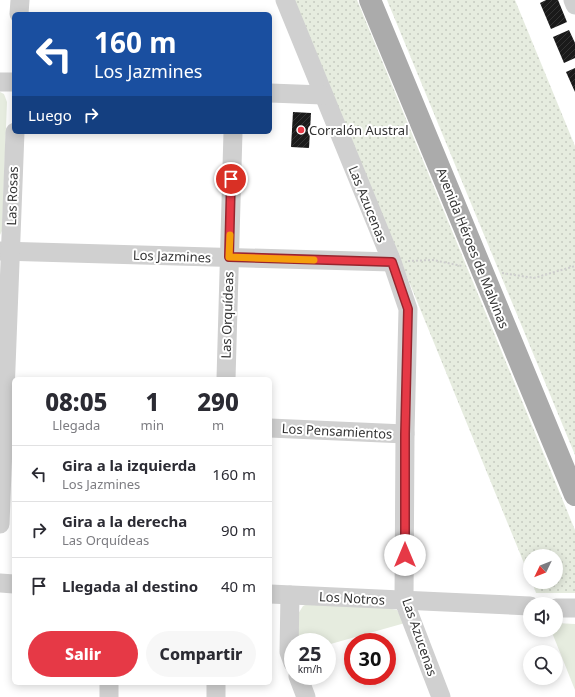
<!DOCTYPE html>
<html lang="es">
<meta charset="utf-8">
<style>
:root{--surface:#fff;--page:#f7f7f7;--text:#2b2b33;--muted:#7c7c81;--line:#e1e1e2;--accent:#e63946}
body{margin:0;font-family:"Noto Sans",sans-serif;background:var(--page);color:var(--text);height:100vh;display:flex;flex-direction:column;font-size:15px;white-space:nowrap}
*{box-sizing:border-box;margin:0}
p{font-size:13px;color:var(--muted)}
.icon{flex:none;width:22px;height:22px;fill:none;stroke:currentColor;stroke-width:2;stroke-linecap:round;stroke-linejoin:round}
.map{position:relative;flex:1;overflow:hidden}
.side{position:absolute;left:12px;top:377px;width:260px;height:308px;display:flex;flex-direction:column;background:var(--surface);border-radius:6px;box-shadow:0 2px 10px #0003}
.side>*{flex:none}
.guide{position:absolute;left:12px;top:12px;width:260px;height:122px;border-radius:6px;box-shadow:0 2px 10px #0003;background:#1a4fa0;color:#fff;overflow:hidden}
.needle{width:26px;rotate:227deg}
.fabs{position:absolute;left:523px;top:549px;display:grid;gap:8px}
.fabs a{display:grid;place-items:center;width:40px;height:40px;border-radius:50%;background:var(--surface);box-shadow:0 2px 10px #0003;font-size:20px}
.speed{position:absolute;left:284px;top:633px;display:flex;gap:8px;font-size:20px;font-weight:700;text-align:center}
.speed>*{display:grid;place-content:center;width:52px;height:52px;border-radius:50%;background:var(--surface);box-shadow:0 2px 10px #0003;line-height:1}
.speed small{font-size:10px;font-weight:400}
.speed .limit{border:6px solid #d22;background:#fff;color:#111}
.pin{position:absolute;display:grid;place-items:center;width:34px;height:34px;color:#fff;margin:-17px;border:2px solid #fff;border-radius:50%;box-shadow:0 1px 4px #0007}
.me{position:absolute;width:44px;margin:-22px;rotate:0deg;stroke-linejoin:round;filter:drop-shadow(0 0 3px #0008)}
.turn{display:flex;align-items:center;gap:14px;height:84px;padding:0 16px;font-size:18px}
.turn .icon{width:52px;height:52px;stroke-width:2.5}
.turn b{display:block;font-size:28px;line-height:34px}
.then{display:flex;align-items:center;height:38px;padding:0 16px;background:#0003;gap:8px;font-size:15px}
.eta{display:flex;justify-content:space-evenly;align-items:center;height:68px;text-align:center}
.eta b{font-size:24px;font-weight:800;line-height:28px}
.cta{display:flex;gap:8px;margin-top:auto;padding:8px 16px}
.cta a{flex:1;height:46px;border-radius:24px;background:var(--accent);color:#fff;font-size:16px;font-weight:800;line-height:46px;text-align:center}
.cta a+a{background:var(--page);color:var(--text)}
ul{padding:0;list-style:none}
li{display:flex;align-items:center;gap:12px;height:56px;padding:0 16px;border-top:1px solid var(--line)}
li div{flex:1}
li b{display:block;font-size:15px}
li em{font-style:normal}
.map>svg:first-child{display:block}
.grass{fill:url(#grass-dots)}
.green{fill:#e6ecdf}
.building{fill:url(#building-hatch)}
.lines{fill:none;stroke-linecap:round;stroke-linejoin:round}
.path{stroke:#cdcdcd;stroke-width:2;stroke-dasharray:2 2;stroke-linecap:butt}
.minor{stroke:#d0d0d0;stroke-width:19}
.major{stroke:#ababab;stroke-width:22}
.route-casing{stroke:#96252e;stroke-width:10}
.route{stroke:#e63946;stroke-width:7}
.slow{stroke:#f59e0b;stroke-width:7}
.poi-dot{fill:#e63946;stroke:#fff;stroke-width:1.5}
.labels{text-anchor:middle;stroke-width:4;stroke-linejoin:round;paint-order:stroke}
.poi-label{font-size:13px;fill:#333;stroke:#fff;text-anchor:start}
.street-label{font-size:13px;fill:#333;stroke:#fff}
</style>
<div class="map">
<svg width="575" height="697" viewBox="0 0 575 697">
<defs>
<pattern id="grass-dots" width="8" height="8" patternUnits="userSpaceOnUse"><rect width="8" height="8" fill="#e6ecdf"/><path d="M2 2h.1M6 6h.1" fill="none" stroke="#c6cbc0" stroke-width="1.8" stroke-linecap="round"/></pattern>
<pattern id="building-hatch" width="6" height="6" patternUnits="userSpaceOnUse"><rect width="6" height="6" fill="#1a1a1a"/><path d="M-1 1l2-2M0 6l6-6M5 7l2-2" fill="none" stroke="#333"/></pattern>
</defs>
<rect width="100%" height="100%" fill="#fff"/>
<!-- grass -->
<g class="grass">
<polygon points="294,0 357,0 575,530 575,593 536,593 532,582 556,582 556,556 530,556 530,578"/>
<polygon points="387,0 515,0 575,146 575,455"/>
</g>
<!-- green -->
<g class="green">
<polygon points="0,92 4,94 7,102 2,231 0,235"/>
<polygon points="309,603 387,608 397,610 405,623 327,645 327,642 297,642 298,614 303,606"/>
<polygon points="556,623 575,624 575,690 551,630 556,630"/>
</g>
<!-- building -->
<g class="building">
<polygon points="546,0 558,0 567,22 551,29 540,3"/>
<polygon points="569,30 575,43 575,58 564,63 553,37"/>
<polygon points="575,68 575,92 566,72"/>
<polygon points="293,112 311,113 309,148 291,147"/>
</g>
<g class="lines">
<!-- path -->
<g class="path">
<polyline points="408,261 433,260 462,266"/>
<polyline points="502,273 534,278 575,266"/>
</g>
<!-- minor -->
<g class="minor">
<polyline points="285,0 392,262 408,309 405,434 404,601 441,697"/>
<polyline points="573,0 575,5"/>
<polyline points="19,14 20,0"/>
<polyline points="0,82 14,82"/>
<polyline points="270,93 323,95"/>
<polyline points="0,251 392,262"/>
<polyline points="226,379 233,132"/>
<polyline points="270,428 405,434"/>
<polyline points="0,524 15,132"/>
<polyline points="0,583 14,584"/>
<polyline points="270,594 530,606"/>
<polyline points="290,595 289,652 293,663"/>
<polyline points="556,608 575,608"/>
<polyline points="298,676 306,697"/>
<polyline points="109,697 109,683"/>
<polyline points="216,697 216,683"/>
</g>
<!-- major -->
<polyline class="major" points="370,0 575,495"/>
</g>
<g class="lines">
<defs>
<polyline id="route" points="231,179 229,257 392,262 408,309 405,434 405,555"/>
</defs>
<!-- route casing -->
<use href="#route" class="route-casing"/>
<!-- route -->
<use href="#route" class="route"/>
<!-- slow -->
<polyline class="slow" points="230,235 229,257 314,260"/>
</g>
<!-- markers -->
<circle class="poi-dot" cx="301" cy="130" r="4"/>
<g class="labels">
<!-- poi labels -->
<g class="poi-label">
<text x="309" y="135">Corralón Austral</text>
</g>
<!-- street labels -->
<g class="street-label">
<text transform="translate(12 196) rotate(-88)" y="5">Las Rosas</text>
<text transform="translate(368 204) rotate(68)" y="5">Las Azucenas</text>
<text transform="translate(473 248) rotate(68)" y="5">Avenida Héroes de Malvinas</text>
<text transform="translate(172 256) rotate(2)" y="5">Los Jazmines</text>
<text transform="translate(227 315) rotate(-88)" y="5">Las Orquídeas</text>
<text transform="translate(337 431) rotate(3)" y="5">Los Pensamientos</text>
<text transform="translate(352 598) rotate(3)" y="5">Los Notros</text>
<text transform="translate(420 637) rotate(71)" y="5">Las Azucenas</text>
</g>
</g>
</svg>
<div class="fabs">
<a><svg class="needle" viewBox="-14 -14 28 28"><path d="M0-13l5 13h-10z" fill="#e53935"/><path d="M0 13l5-13h-10z" fill="#7c7c81"/></svg></a>
<a><svg class="icon" aria-label="sound" viewBox="0 0 24 24"><path d="M4 9h4l5-4v14l-5-4H4zM17 9q2 3 0 6"/></svg></a>
<a><svg class="icon" aria-label="search" viewBox="0 0 24 24"><circle cx="10" cy="10" r="6"/><path d="M15 15l6 6"/></svg></a>
</div>
<div class="speed"><div>25<small>km/h</small></div><div class="limit">30</div></div>
<div class="pin" style="left:231px;top:179px;background:#d93025"><svg class="icon" aria-label="arrive" viewBox="0 0 24 24"><path d="M6 21V4h12l-3 4 3 4H6"/></svg></div>
<svg class="me" style="left:405px;top:555px" viewBox="-20 -20 40 40"><circle r="19" fill="#fff"/><path d="M0-13L10 11 0 6-10 11z" fill="#e63946"/></svg>
<div class="guide">
<div class="turn"><svg class="icon" aria-label="left" viewBox="0 0 24 24"><path d="M17 20v-9H6M10 6l-5 5 5 5"/></svg><div><b>160 m</b>Los Jazmines</div></div>
<div class="then">Luego<svg class="icon" aria-label="right" viewBox="0 0 24 24"><path d="M7 20v-9h11M14 6l5 5-5 5"/></svg></div>
</div>
<section class="side">
<div class="eta">
<div><b>08:05</b><p>Llegada</p></div>
<div><b>1</b><p>min</p></div>
<div><b>290</b><p>m</p></div>
</div>
<ul>
<li><svg class="icon" aria-label="left" viewBox="0 0 24 24"><path d="M17 20v-9H6M10 6l-5 5 5 5"/></svg><div><b>Gira a la izquierda</b><p>Los Jazmines</p></div><em>160 m</em></li>
<li><svg class="icon" aria-label="right" viewBox="0 0 24 24"><path d="M7 20v-9h11M14 6l5 5-5 5"/></svg><div><b>Gira a la derecha</b><p>Las Orquídeas</p></div><em>90 m</em></li>
<li><svg class="icon" aria-label="arrive" viewBox="0 0 24 24"><path d="M6 21V4h12l-3 4 3 4H6"/></svg><div><b>Llegada al destino</b></div><em>40 m</em></li>
</ul>
<div class="cta"><a>Salir</a><a>Compartir</a></div>
</section>
</div>
